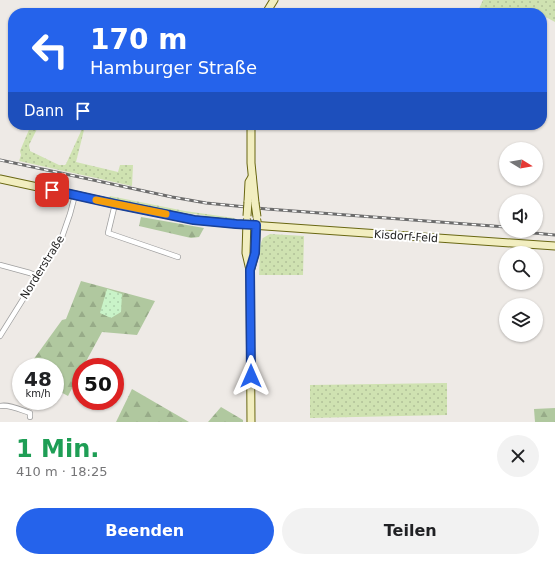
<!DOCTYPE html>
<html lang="de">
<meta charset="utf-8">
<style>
:root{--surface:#fff;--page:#f2f2f2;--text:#202124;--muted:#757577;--accent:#2563eb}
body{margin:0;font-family:"DejaVu Sans",sans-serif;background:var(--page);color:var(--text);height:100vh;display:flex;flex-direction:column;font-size:15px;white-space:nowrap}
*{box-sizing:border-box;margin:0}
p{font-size:13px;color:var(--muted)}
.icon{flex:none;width:22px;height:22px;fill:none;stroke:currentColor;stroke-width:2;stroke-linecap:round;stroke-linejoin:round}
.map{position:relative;height:422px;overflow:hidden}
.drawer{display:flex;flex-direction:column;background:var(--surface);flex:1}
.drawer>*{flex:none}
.top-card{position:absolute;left:8px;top:8px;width:539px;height:122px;border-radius:16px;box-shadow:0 1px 3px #0004;background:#2563eb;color:#fff;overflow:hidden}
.needle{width:26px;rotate:101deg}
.controls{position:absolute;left:499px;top:142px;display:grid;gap:8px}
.controls a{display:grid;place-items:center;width:44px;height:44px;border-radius:50%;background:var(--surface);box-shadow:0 1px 3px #0004;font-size:20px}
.speed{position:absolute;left:12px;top:358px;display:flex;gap:8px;font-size:20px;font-weight:700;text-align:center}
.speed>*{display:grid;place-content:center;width:52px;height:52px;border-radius:50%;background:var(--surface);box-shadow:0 1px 3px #0004;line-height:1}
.speed small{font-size:10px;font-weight:400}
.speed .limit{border:6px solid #d22;background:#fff;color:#111}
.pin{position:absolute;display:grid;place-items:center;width:34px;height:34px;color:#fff;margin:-17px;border-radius:8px;box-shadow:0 2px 6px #0006}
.me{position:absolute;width:44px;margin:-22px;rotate:0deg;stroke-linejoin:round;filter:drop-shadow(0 0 3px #0008)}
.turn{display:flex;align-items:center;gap:14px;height:84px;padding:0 16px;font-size:18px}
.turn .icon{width:52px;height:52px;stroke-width:2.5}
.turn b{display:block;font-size:28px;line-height:34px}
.then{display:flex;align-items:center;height:38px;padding:0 16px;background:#0003;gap:8px;font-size:15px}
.round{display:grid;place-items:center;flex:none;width:42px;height:42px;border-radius:21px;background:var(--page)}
.overview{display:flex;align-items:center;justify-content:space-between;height:68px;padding:0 16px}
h1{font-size:24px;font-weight:800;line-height:30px;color:#1e9e55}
.button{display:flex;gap:8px;margin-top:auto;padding:8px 16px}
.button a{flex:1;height:46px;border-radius:24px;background:var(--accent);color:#fff;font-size:16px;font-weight:800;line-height:46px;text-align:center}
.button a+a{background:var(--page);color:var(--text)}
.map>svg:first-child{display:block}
.grass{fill:url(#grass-dots)}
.forest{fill:url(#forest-firs)}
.park{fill:url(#park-dots)}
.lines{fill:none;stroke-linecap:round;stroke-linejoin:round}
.street-casing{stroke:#9f9f9f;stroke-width:6}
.secondary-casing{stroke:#696712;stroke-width:9}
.street{stroke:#fff;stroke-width:4.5}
.secondary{stroke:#f2eec0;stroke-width:7}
.rail-casing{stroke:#6c6c6c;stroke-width:3}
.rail{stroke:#fff;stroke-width:1.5;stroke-dasharray:4.5;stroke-linecap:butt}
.secondary-bridge-casing{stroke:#696712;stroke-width:9;stroke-linecap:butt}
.secondary-bridge{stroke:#f2eec0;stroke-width:7}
.route-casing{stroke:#184099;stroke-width:10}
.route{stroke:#2563eb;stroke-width:7}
.slow{stroke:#f59e0b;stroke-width:7}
.labels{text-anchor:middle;stroke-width:4;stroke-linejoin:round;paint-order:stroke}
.street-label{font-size:11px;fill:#1e1e1e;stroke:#fff}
</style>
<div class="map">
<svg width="555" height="422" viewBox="0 0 555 422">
<defs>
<pattern id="grass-dots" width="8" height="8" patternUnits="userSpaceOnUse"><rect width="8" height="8" fill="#cfe2b1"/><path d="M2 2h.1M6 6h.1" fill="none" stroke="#b1c198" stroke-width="1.8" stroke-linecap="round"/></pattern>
<pattern id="forest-firs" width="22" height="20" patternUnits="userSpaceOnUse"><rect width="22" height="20" fill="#b0c89f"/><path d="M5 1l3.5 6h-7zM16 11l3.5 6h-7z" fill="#97ab88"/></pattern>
<pattern id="park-dots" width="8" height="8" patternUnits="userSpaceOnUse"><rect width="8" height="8" fill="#c9f3c8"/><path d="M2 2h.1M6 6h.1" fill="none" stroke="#acd0ab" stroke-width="1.8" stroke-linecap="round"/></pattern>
</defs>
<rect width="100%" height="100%" fill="#eeeae6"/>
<!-- grass -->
<g class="grass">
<polygon points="483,0 555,0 555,22 542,15 542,13 537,13 533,11 532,13 477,13"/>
<polygon points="31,125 39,125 29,145 30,151 59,165 65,165 66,164 82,129 84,130 76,162 118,172 120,165 133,165 132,186 19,161 21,155 20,151"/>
<path d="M110 196 185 211 234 218 235 219C224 220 211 217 201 215 170 211 140 205 109 198Z"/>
<polygon points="270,234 304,236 303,275 259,275 260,245 263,238"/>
<polygon points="447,383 447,415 310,418 310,385"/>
</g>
<!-- forest -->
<g class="forest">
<polygon points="141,217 204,228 199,237 191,238 139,226"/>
<polygon points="81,281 155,301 137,335 102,332 83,367 81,367 81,371 68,396 55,389 55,367 28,367 62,320 66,319"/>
<polygon points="132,389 189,422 116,422"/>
<polygon points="221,407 243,420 243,422 208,422"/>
<polygon points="555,408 555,422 535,422 534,409"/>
</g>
<!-- park -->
<polygon class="park" points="107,289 122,294 121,312 111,318 100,313"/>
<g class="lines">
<defs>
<g id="street">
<polyline points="115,204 108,233 178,257"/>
<polyline points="0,265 30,273 37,276"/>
<polyline points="0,336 62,237 70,214 75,195"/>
<path d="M0 406C9 404 21 410 30 413V417"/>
</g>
<g id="secondary">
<polyline points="266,13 274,0"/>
<polyline points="251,125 251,163 255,203"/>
<polyline points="0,179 75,195 115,204 195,220 237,224 555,246"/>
<polyline points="248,202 249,182 252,177"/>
<polyline points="247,221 246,253 250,270 251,422"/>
<polyline points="251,268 255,253 257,221"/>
</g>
</defs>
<!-- street casing -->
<use href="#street" class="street-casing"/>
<!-- secondary casing -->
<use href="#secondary" class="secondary-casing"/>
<!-- street -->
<use href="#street" class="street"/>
<!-- secondary -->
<use href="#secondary" class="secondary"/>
<defs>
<g id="rail">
<polyline points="0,160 172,197 206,203 267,209 506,227"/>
<polyline points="512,231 555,235"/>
</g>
</defs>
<!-- rail casing -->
<use href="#rail" class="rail-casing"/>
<!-- rail -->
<use href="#rail" class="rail"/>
<defs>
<g id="secondary-bridge">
<polyline points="255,203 257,217"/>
<polyline points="247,216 248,202"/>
</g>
</defs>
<!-- secondary-bridge casing -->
<use href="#secondary-bridge" class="secondary-bridge-casing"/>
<!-- secondary-bridge -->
<use href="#secondary-bridge" class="secondary-bridge"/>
</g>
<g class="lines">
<defs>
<polyline id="route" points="52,190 115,204 194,220 236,224 256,225 255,253 250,270 251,376"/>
</defs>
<!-- route casing -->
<use href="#route" class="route-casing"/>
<!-- route -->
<use href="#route" class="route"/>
<!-- slow -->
<polyline class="slow" points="96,200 166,214"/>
</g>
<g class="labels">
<!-- street labels -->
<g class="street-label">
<text transform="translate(406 236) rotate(4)" y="4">Kisdorf-Feld</text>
<text transform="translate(42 267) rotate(-58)" y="4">Norderstraße</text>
</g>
</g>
</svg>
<div class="controls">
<a><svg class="needle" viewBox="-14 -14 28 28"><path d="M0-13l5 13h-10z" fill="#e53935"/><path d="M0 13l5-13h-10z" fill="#757577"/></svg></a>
<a><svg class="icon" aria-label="sound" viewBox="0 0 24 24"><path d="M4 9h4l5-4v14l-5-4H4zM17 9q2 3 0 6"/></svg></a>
<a><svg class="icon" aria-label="search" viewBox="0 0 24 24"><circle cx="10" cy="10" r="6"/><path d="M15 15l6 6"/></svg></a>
<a><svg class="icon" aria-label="layers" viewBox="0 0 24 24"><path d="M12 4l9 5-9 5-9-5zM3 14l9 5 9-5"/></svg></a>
</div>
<div class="speed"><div>48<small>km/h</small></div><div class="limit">50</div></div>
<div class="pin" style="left:52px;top:190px;background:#d93025"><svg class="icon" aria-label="arrive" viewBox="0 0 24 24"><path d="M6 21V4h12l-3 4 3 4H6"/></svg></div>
<svg class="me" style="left:251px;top:376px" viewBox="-20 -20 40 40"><path d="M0-17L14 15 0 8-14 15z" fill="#2563eb" stroke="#fff" stroke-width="4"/></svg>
<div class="top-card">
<div class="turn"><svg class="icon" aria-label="left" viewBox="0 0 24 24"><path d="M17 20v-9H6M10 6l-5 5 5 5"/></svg><div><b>170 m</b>Hamburger Straße</div></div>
<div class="then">Dann<svg class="icon" aria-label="arrive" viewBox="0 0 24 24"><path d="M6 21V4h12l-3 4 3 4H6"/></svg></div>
</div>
</div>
<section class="drawer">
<div class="overview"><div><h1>1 Min.</h1><p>410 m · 18:25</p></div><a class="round"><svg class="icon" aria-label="close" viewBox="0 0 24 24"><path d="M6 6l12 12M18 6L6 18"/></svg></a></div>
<div class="button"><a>Beenden</a><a>Teilen</a></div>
</section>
